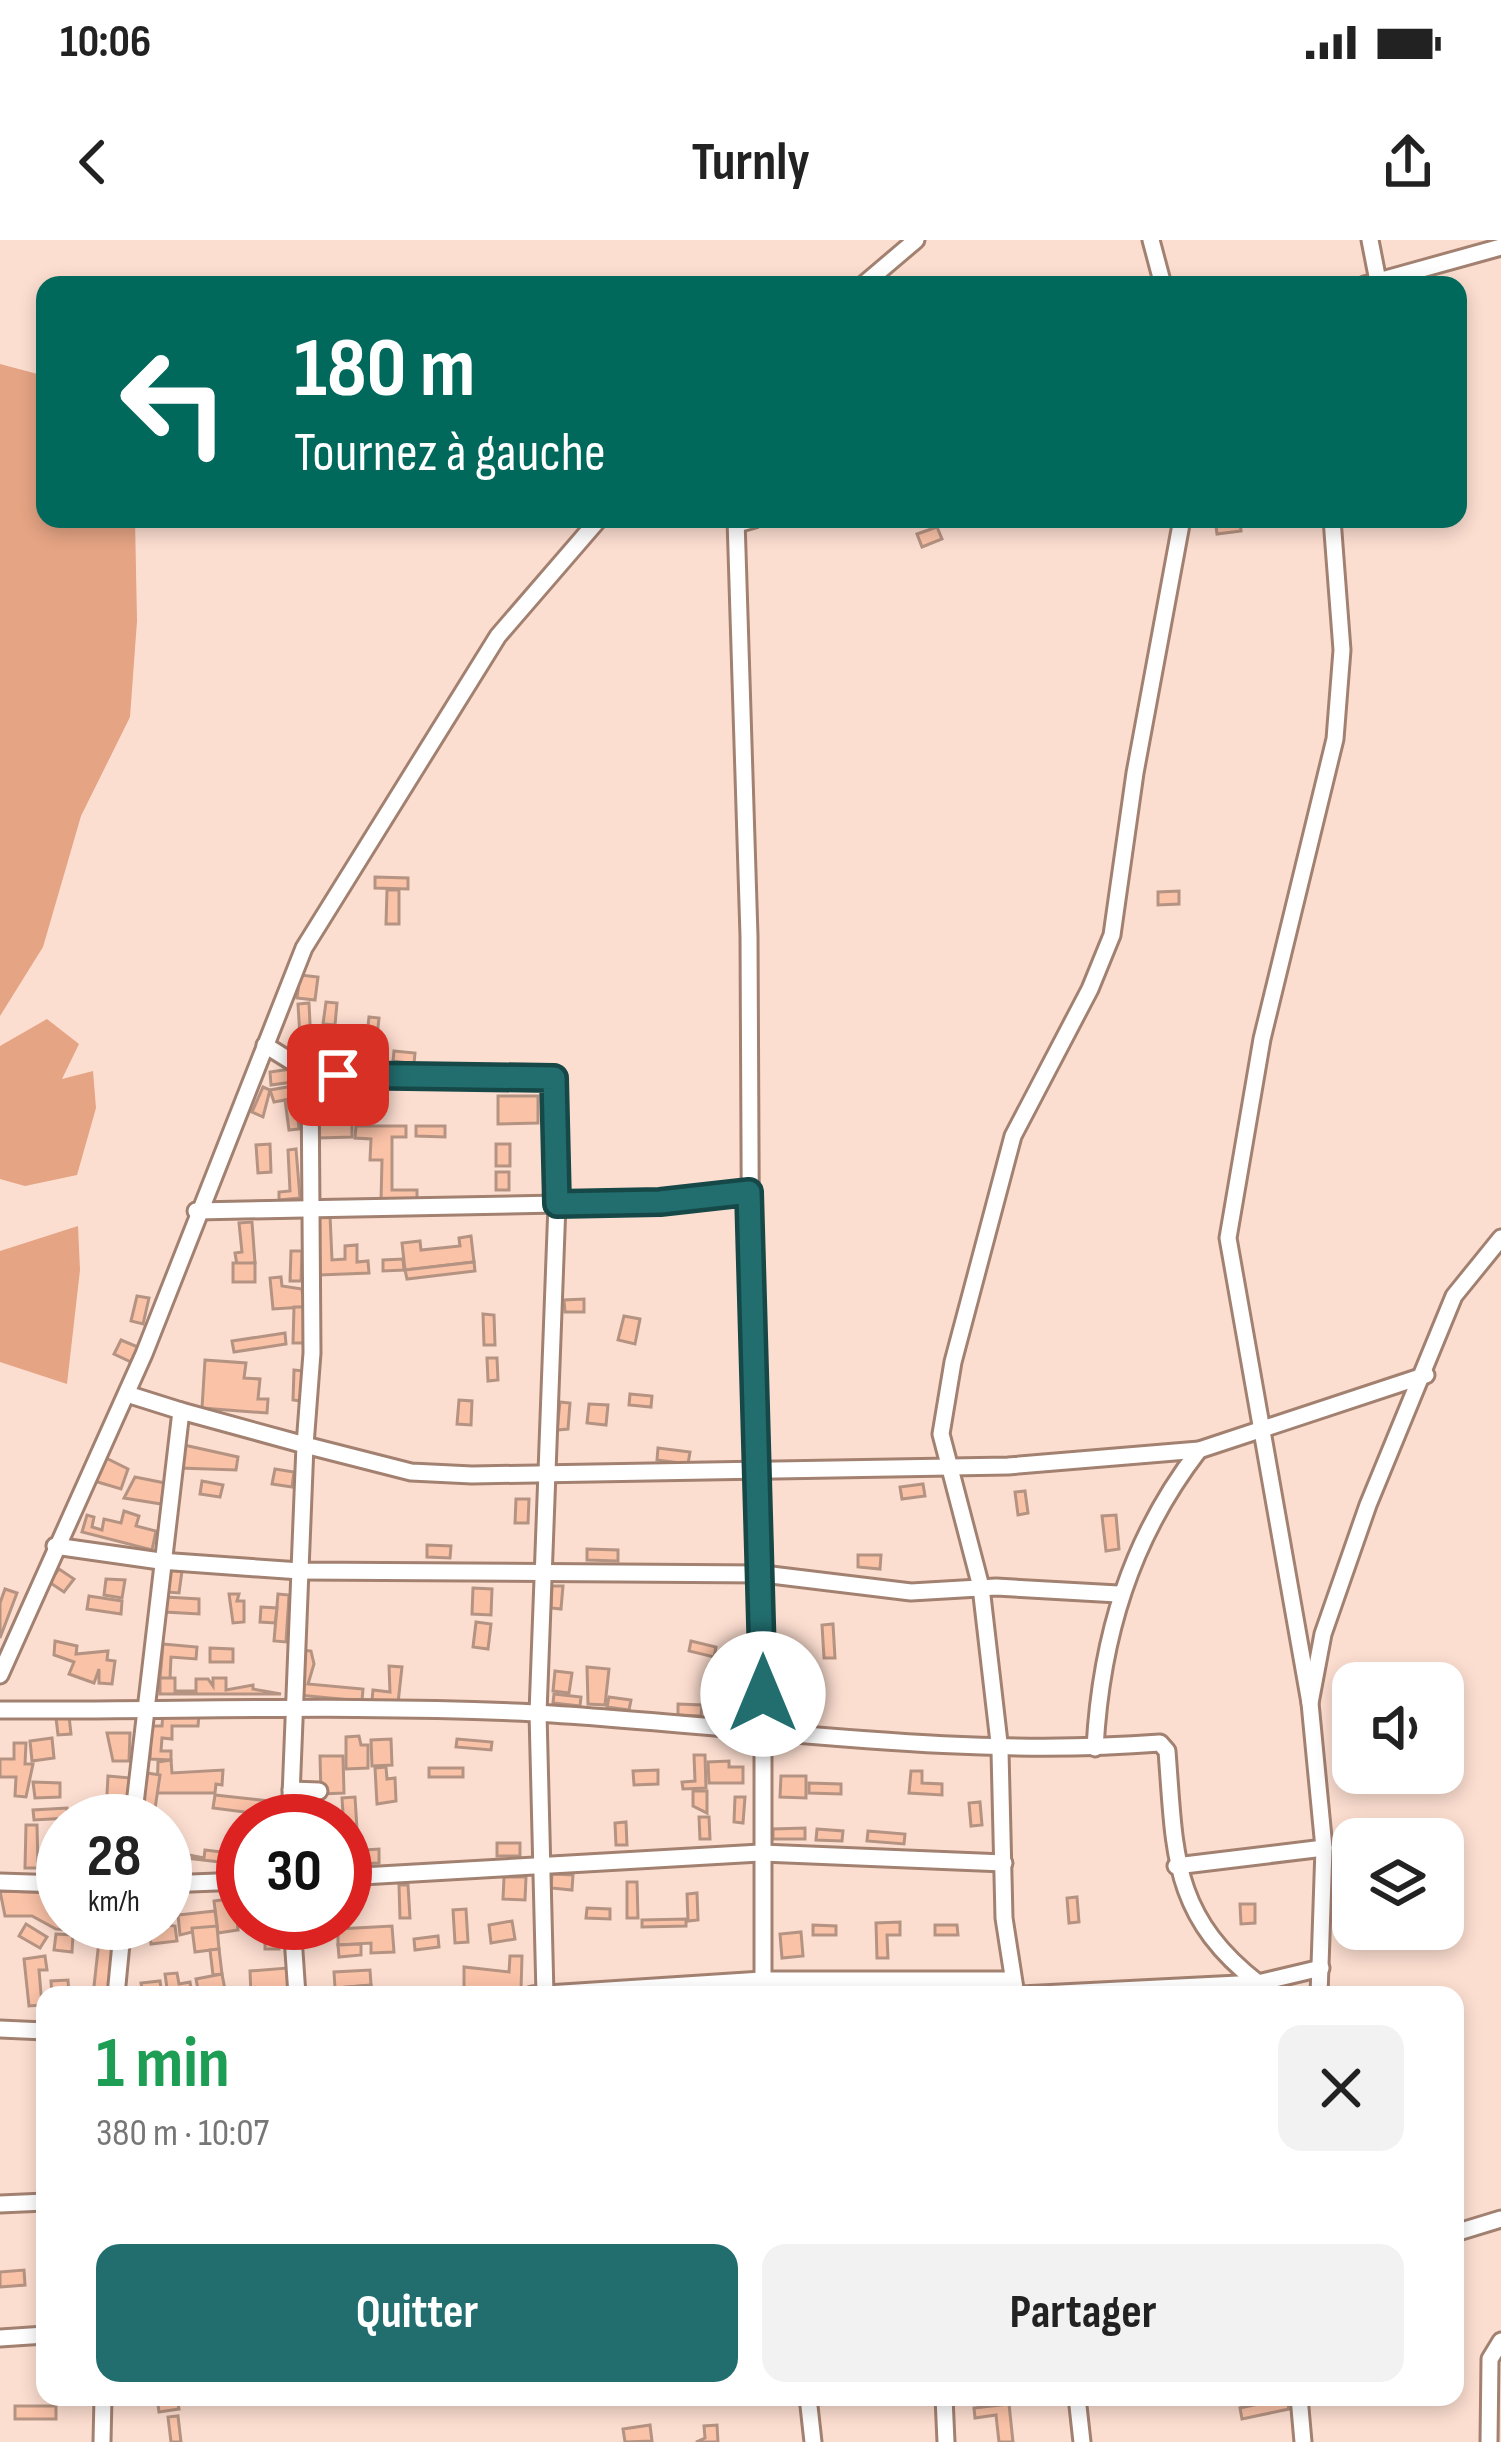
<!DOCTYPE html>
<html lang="fr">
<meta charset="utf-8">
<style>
:root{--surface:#fff;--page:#f2f2f2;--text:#222;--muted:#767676;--accent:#226e6f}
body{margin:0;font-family:"Sofia Sans Condensed",sans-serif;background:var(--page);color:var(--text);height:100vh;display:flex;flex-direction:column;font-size:45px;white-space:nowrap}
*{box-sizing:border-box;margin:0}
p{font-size:39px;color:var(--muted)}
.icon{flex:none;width:66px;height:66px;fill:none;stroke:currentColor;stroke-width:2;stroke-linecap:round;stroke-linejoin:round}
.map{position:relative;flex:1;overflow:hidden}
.drawer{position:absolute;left:36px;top:1746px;width:1428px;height:420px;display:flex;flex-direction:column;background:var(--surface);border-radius:24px;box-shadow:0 6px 18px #0003}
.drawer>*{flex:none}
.hud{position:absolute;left:36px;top:36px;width:1431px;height:252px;border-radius:24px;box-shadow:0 6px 18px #0003;background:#00695c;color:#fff;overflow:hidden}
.controls{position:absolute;left:1332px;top:1422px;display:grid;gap:24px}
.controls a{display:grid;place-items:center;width:132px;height:132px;border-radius:24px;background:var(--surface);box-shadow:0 6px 18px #0003;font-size:60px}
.speed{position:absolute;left:36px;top:1554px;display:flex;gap:24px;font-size:60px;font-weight:700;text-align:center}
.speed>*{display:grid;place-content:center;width:156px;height:156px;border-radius:50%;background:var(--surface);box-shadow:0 6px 18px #0003;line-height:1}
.speed small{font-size:30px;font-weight:400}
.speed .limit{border:18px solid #d22;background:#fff;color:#111}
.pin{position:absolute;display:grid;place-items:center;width:102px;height:102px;color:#fff;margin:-51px;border-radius:24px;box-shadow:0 6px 18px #0006}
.me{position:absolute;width:132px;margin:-66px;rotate:0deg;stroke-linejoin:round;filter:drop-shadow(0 0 9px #0008)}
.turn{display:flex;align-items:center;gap:42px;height:252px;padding:0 60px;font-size:54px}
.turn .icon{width:156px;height:156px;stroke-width:2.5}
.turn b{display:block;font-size:84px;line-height:102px}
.round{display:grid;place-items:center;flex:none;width:126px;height:126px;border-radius:24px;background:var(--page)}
.summary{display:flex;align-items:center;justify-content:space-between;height:204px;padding:0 60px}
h1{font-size:72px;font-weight:700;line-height:90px;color:#1e9e55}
.primary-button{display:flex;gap:24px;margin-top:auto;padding:24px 60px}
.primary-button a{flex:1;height:138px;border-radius:24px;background:var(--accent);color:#fff;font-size:48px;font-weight:700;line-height:138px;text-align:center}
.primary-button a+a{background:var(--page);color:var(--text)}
.status{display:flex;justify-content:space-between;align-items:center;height:84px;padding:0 60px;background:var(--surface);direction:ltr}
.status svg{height:33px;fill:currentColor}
header{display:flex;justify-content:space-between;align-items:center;height:156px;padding:0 60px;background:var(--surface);font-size:54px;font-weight:700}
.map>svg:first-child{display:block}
.green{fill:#e5a484}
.building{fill:#fac2a7;stroke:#b59382;stroke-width:3}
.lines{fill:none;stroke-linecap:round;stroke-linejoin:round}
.minor-casing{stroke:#a38171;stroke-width:21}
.minor{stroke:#fff;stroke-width:15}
.route-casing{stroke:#164848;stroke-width:30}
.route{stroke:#226e6f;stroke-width:21}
</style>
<div class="status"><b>10:06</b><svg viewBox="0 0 49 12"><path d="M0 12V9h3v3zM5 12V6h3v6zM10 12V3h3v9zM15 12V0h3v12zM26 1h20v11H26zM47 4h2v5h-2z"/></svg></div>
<header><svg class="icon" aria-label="back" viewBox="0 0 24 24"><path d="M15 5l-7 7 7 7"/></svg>Turnly<svg class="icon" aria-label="share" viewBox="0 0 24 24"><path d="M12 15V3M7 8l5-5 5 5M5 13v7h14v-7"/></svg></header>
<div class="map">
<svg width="1501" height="2202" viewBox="0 0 1501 2202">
<rect width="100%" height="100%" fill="#fcded0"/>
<!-- green -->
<g class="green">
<polygon points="0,124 45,136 45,279 135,279 137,381 130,477 81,576 43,707 0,776"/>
<polygon points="47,779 79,804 62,839 93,831 96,868 77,935 25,946 0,939 0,806"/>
<polygon points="78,986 80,1030 67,1144 0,1122 0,1011"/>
</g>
<!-- building -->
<g class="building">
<polygon points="1215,279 1240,279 1241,291 1217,294"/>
<polygon points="937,287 942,299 922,307 917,294"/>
<polygon points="375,637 408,638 408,649 375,648"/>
<polygon points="387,650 399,650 399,684 386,684"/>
<polygon points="1179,651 1179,664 1158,665 1158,652"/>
<polygon points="300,735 318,737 315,760 297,758"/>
<polygon points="326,762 337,763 335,785 323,784"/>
<polygon points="309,763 311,804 323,803 324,813 301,814 298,764"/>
<polygon points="369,777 379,778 375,814 365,813"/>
<polygon points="394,811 415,813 414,824 393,821"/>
<polygon points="291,829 293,842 271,845 270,832"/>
<polygon points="371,843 386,845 384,867 370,865"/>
<polygon points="293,846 296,858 274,862 270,850"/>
<polygon points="263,847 270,850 263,877 252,872"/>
<polygon points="498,856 538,856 538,883 498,884"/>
<polygon points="296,858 299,889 289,890 285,860"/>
<polygon points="318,882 352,882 352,897 318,898"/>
<polygon points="356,886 406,886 406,897 392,897 392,950 417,950 417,961 381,961 382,920 370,920 371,899 355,898"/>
<polygon points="416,886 445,886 445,897 416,896"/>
<polygon points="270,904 271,932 258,933 256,905"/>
<rect x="496" y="904" width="14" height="22"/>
<polygon points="296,909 300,958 279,960 279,952 290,951 288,910"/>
<rect x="496" y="932" width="13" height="18"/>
<polygon points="330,975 332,1020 345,1019 345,1006 357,1005 357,1022 368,1021 369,1033 320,1035 317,976"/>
<polygon points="252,982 255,1023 237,1025 235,1013 242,1012 239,983"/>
<polygon points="471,996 474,1022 405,1030 402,1003 420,1001 421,1010 460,1006 459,998"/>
<polygon points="291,1011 302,1011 301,1041 290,1041"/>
<polygon points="403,1019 404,1030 383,1031 383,1020"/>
<polygon points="474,1022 475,1031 407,1039 405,1030"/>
<rect x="233" y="1023" width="22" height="19"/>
<polygon points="281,1037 282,1046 302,1049 304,1067 273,1069 270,1038"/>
<polygon points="137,1056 149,1058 143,1084 131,1081"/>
<polygon points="584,1059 584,1072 565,1072 564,1060"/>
<polygon points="294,1067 304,1067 304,1103 293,1103"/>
<polygon points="483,1074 494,1075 495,1105 484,1105"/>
<polygon points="624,1076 640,1079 635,1104 618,1100"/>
<polygon points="285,1093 286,1104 234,1112 232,1101"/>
<polygon points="121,1100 138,1107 131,1122 114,1114"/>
<polygon points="487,1118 497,1118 498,1140 488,1141"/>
<polygon points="205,1120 246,1123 244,1138 260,1139 258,1159 268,1159 267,1173 202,1168"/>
<polygon points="294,1130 304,1131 301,1161 293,1160"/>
<polygon points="630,1154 652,1156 651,1167 629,1165"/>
<polygon points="459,1160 472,1161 471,1185 457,1184"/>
<polygon points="560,1162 570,1163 568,1189 557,1190"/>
<polygon points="589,1164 608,1165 606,1185 587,1183"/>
<polygon points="184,1205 238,1217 236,1230 180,1228"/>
<polygon points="658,1208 690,1212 688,1224 657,1220"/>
<polygon points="104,1217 128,1229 121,1249 91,1240"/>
<polygon points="275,1229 294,1232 292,1247 272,1244"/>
<polygon points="135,1237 165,1243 161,1264 124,1258"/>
<polygon points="202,1241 223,1245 220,1257 200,1254"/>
<polygon points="923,1244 925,1256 902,1259 900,1247"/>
<polygon points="1025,1251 1028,1273 1018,1275 1015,1252"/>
<polygon points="516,1259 529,1259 528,1283 515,1283"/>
<polygon points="124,1271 139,1276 136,1286 156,1291 152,1310 82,1292 87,1275 94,1277 92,1287 102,1290 104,1279 121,1283"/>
<polygon points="1116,1275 1119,1309 1106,1311 1102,1276"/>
<polygon points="427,1305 451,1306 450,1318 427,1317"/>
<polygon points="587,1309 618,1310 618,1321 587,1320"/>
<polygon points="858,1315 881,1315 880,1329 858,1327"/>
<polygon points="59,1329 74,1339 64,1352 49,1342"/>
<polygon points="169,1330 182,1331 179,1353 166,1352"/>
<polygon points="106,1339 125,1340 122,1358 104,1355"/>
<polygon points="552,1346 563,1346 561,1369 551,1368"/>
<polygon points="473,1348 492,1349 491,1375 472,1374"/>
<polygon points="5,1349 17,1353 0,1398 0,1363"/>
<polygon points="229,1354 239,1354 237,1361 244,1361 244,1382 233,1383"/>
<polygon points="278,1354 289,1355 286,1402 274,1401"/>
<polygon points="89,1356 122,1361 121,1374 87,1369"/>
<polygon points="166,1357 199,1359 199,1374 165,1372"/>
<polygon points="261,1367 277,1368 275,1383 260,1382"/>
<polygon points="476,1382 491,1384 488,1409 473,1407"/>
<polygon points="833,1384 835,1418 824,1418 822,1385"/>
<polygon points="55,1401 77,1406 76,1414 108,1411 107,1420 115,1421 112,1444 99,1443 99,1429 94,1443 69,1434 74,1422 54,1415"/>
<polygon points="691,1401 716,1407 714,1417 689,1411"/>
<polygon points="163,1404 197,1407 196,1419 171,1417 170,1439 160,1438"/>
<polygon points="210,1408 233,1409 233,1422 210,1422"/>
<polygon points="302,1410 311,1411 314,1424 308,1444 363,1449 362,1461 298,1455"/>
<polygon points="389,1426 402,1427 398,1463 372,1460 373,1450 390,1452"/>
<polygon points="587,1427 609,1429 605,1465 588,1464"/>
<polygon points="555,1431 572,1433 569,1453 553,1451"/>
<polygon points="160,1438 175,1438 175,1451 196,1451 196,1439 208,1439 213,1446 213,1438 226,1438 226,1450 253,1445 253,1449 281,1454 160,1454"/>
<polygon points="554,1454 581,1457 580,1466 553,1463"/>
<polygon points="609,1457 631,1460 629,1470 607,1467"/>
<polygon points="678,1464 702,1465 701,1476 678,1475"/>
<polygon points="163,1473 199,1475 198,1486 172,1486 172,1499 162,1498 161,1511 171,1511 171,1520 150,1519 151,1486 162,1486"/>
<polygon points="69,1476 71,1494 58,1495 56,1478"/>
<polygon points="107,1493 130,1493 129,1521 113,1521"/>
<polygon points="359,1496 361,1505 368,1505 368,1528 346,1529 346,1497"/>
<polygon points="52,1498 54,1518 32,1521 30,1501"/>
<polygon points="391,1499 392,1525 372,1526 371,1500"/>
<polygon points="457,1499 492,1502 491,1510 456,1507"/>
<polygon points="14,1503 26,1503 25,1524 33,1524 26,1557 15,1556 16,1537 0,1537 0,1519 14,1519"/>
<polygon points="694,1515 705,1515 706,1548 683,1549 682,1542 695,1541"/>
<polygon points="320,1516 343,1516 344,1553 321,1554"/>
<polygon points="171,1520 172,1533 223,1530 222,1545 216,1544 215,1553 157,1553 158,1522"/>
<polygon points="729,1521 729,1527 743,1527 743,1543 709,1543 708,1522"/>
<polygon points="386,1527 387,1539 395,1538 396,1561 377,1564 375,1528"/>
<rect x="429" y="1528" width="34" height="9"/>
<polygon points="658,1530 658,1544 634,1545 633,1531"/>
<polygon points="911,1531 922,1531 922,1543 942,1544 942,1555 909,1553"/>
<polygon points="147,1533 160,1535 155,1569 142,1568"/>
<polygon points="108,1536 131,1538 127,1572 106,1571"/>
<polygon points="781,1536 806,1536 806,1558 780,1557"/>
<polygon points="33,1542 60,1543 60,1557 35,1558"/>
<polygon points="809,1543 841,1544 841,1554 809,1553"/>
<polygon points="693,1551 707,1551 707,1573 693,1566"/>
<polygon points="215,1555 270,1561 268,1575 213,1568"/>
<polygon points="355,1557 358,1605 345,1606 342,1558"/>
<polygon points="735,1557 745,1557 743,1583 734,1582"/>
<polygon points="980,1562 982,1585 971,1586 969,1563"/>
<polygon points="67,1568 68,1578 34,1580 33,1570"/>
<polygon points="699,1577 709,1577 710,1599 700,1599"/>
<polygon points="626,1582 627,1605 616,1605 615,1583"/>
<polygon points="26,1585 37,1585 38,1628 25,1628"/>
<polygon points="805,1588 805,1599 773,1599 773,1589"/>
<polygon points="817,1589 843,1591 842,1601 816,1600"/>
<polygon points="868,1591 905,1594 904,1604 867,1601"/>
<rect x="229" y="1600" width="14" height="33"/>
<rect x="497" y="1603" width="23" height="13"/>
<polygon points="379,1609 379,1623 349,1624 349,1611"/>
<polygon points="205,1610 230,1613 229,1623 168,1616 169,1611 204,1618"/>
<polygon points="552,1634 573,1635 572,1650 551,1648"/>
<polygon points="504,1637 526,1637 525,1660 503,1659"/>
<polygon points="627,1642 637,1642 638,1678 627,1678"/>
<polygon points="399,1645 408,1645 410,1678 400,1678"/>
<polygon points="0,1651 63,1653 63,1683 75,1683 73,1690 56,1689 32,1676 5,1676"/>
<polygon points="697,1653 698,1680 688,1681 687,1654"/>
<polygon points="243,1657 243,1670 236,1670 238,1690 218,1693 214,1661"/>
<polygon points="1077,1657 1079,1682 1069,1683 1067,1658"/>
<polygon points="1240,1664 1255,1664 1255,1683 1241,1684"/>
<polygon points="587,1668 610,1669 610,1679 586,1678"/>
<polygon points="466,1669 468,1702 455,1703 453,1670"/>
<polygon points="215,1671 217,1686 180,1695 178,1675"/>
<polygon points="686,1679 686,1686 642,1687 642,1680"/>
<polygon points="512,1681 515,1699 491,1703 489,1685"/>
<polygon points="900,1682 900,1695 887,1695 888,1718 877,1718 876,1683"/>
<polygon points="101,1683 115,1683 108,1755 93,1755"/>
<polygon points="148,1683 175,1686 177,1701 151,1704"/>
<rect x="265" y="1683" width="14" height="26"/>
<polygon points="26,1684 47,1697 40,1708 19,1696"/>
<polygon points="813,1685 836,1686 836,1695 813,1695"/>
<polygon points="935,1685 957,1685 958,1695 935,1695"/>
<polygon points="217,1686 219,1709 195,1712 192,1688"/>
<polygon points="392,1686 394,1712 371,1713 371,1703 338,1705 338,1689"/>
<polygon points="801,1692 803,1716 782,1718 780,1694"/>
<polygon points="56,1694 73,1695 72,1712 54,1710"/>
<polygon points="438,1696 439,1707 415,1710 414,1699"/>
<polygon points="361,1704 361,1715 339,1717 338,1705"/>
<polygon points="219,1709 222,1734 213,1735 210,1710"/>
<polygon points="45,1716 47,1730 39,1730 42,1765 29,1766 24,1719"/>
<polygon points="510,1716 522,1716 521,1750 464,1749 464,1727 509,1732"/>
<polygon points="287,1728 288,1755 251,1755 250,1731"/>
<polygon points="370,1730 371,1745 335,1748 334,1732"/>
<polygon points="177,1733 179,1744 190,1742 192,1755 168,1755 165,1734"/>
<polygon points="222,1734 226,1755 199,1755 196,1739"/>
<polygon points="68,1740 69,1755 52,1755 51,1741"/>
<polygon points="160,1741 162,1755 143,1755 141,1743"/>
<polygon points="371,1745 372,1755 336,1755 335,1748"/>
<polygon points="24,2030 25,2045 0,2047 0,2032"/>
<polygon points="157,2157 177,2157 179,2169 159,2172"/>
<polygon points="1286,2158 1289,2169 1242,2179 1240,2168"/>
<polygon points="1009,2164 1013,2202 999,2202 996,2175 975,2178 974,2168"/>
<rect x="15" y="2166" width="41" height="13"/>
<polygon points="178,2176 181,2202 171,2202 168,2177"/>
<polygon points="650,2185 652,2201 625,2202 623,2189"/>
<polygon points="717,2185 718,2202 696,2202 705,2198 704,2186"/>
</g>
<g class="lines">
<defs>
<g id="minor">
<polyline points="1151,0 1163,45"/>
<polyline points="1370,0 1378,41"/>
<polyline points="863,45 916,0"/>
<polyline points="1364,45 1501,7"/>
<polyline points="736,279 749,696 751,1116 763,1306 763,1755"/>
<polyline points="737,284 755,279"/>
<polyline points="265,805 310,833 312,1113 305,1205 411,1232 472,1235 1008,1226 1199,1210 1426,1135"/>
<polyline points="310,833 554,838 557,964 538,1473 545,1755"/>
<polyline points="196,971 660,962 749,952"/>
<polyline points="127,1154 181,1171"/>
<polyline points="55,1306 160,1321 300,1331 763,1334 911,1352 996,1347 1118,1354"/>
<polyline points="0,1435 144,1114 304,708 498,396 599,279"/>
<polyline points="1310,1463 1228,998 1262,799 1335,499 1342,410 1332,279"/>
<path d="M0 1470C179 1471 356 1464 535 1473 745 1485 950 1519 1160 1503L1167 1511C1175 1613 1171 1675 1258 1743"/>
<path d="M1095 1508C1101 1397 1131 1298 1199 1210"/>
<polyline points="291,1550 319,1551"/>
<polyline points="133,1581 181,1171 305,1205 290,1581"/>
<polyline points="1176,1626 1324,1608"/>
<polyline points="345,1637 760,1613 1004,1623"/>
<polyline points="0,1642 63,1644"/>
<polyline points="165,1644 243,1641"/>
<polyline points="292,1683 297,1755"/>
<polyline points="116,1755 123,1683"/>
<polyline points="532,1755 762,1740 1013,1740"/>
<polyline points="1016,1755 1004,1678 1000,1511 981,1347 941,1194 953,1122 1013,896 1090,749 1112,695 1135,533 1182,279"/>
<polyline points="1021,1755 1258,1743 1321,1728"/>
<polyline points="1319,1755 1324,1608 1310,1463 1323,1394 1368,1265 1454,1056 1501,998"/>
<polyline points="0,1789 45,1791"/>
<polyline points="0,1964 45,1962"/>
<polyline points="1455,1993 1501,1979"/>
<polyline points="0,2098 45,2095"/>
<polyline points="808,2157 813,2202"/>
<polyline points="944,2157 946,2202"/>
<polyline points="1077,2157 1082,2202"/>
<polyline points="1299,2157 1303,2202"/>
<polyline points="102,2202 103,2157"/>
<polyline points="1489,2202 1490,2119 1501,2101"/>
</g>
</defs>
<!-- minor casing -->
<use href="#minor" class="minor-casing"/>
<!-- minor -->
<use href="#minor" class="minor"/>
</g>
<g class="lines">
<defs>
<polyline id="route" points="338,835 554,838 557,964 660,962 749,952 763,1454"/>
</defs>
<!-- route casing -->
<use href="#route" class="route-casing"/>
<!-- route -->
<use href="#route" class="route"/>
</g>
</svg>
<div class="controls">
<a><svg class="icon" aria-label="sound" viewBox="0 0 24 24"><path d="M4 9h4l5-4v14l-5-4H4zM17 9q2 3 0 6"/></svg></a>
<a><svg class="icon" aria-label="layers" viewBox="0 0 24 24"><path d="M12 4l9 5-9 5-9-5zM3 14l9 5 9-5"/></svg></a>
</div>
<div class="speed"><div>28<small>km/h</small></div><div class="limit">30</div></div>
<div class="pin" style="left:338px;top:835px;background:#d93025"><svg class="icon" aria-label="arrive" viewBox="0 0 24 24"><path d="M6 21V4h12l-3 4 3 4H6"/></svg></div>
<svg class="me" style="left:763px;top:1454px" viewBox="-20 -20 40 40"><circle r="19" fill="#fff"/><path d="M0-13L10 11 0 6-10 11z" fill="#226e6f"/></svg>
<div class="hud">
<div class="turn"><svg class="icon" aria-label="left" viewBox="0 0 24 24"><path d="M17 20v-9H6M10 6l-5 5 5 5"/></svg><div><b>180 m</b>Tournez à gauche</div></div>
</div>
<section class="drawer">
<div class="summary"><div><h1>1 min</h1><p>380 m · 10:07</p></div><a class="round"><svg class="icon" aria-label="close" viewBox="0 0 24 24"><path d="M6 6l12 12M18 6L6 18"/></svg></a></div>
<div class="primary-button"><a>Quitter</a><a>Partager</a></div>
</section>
</div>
